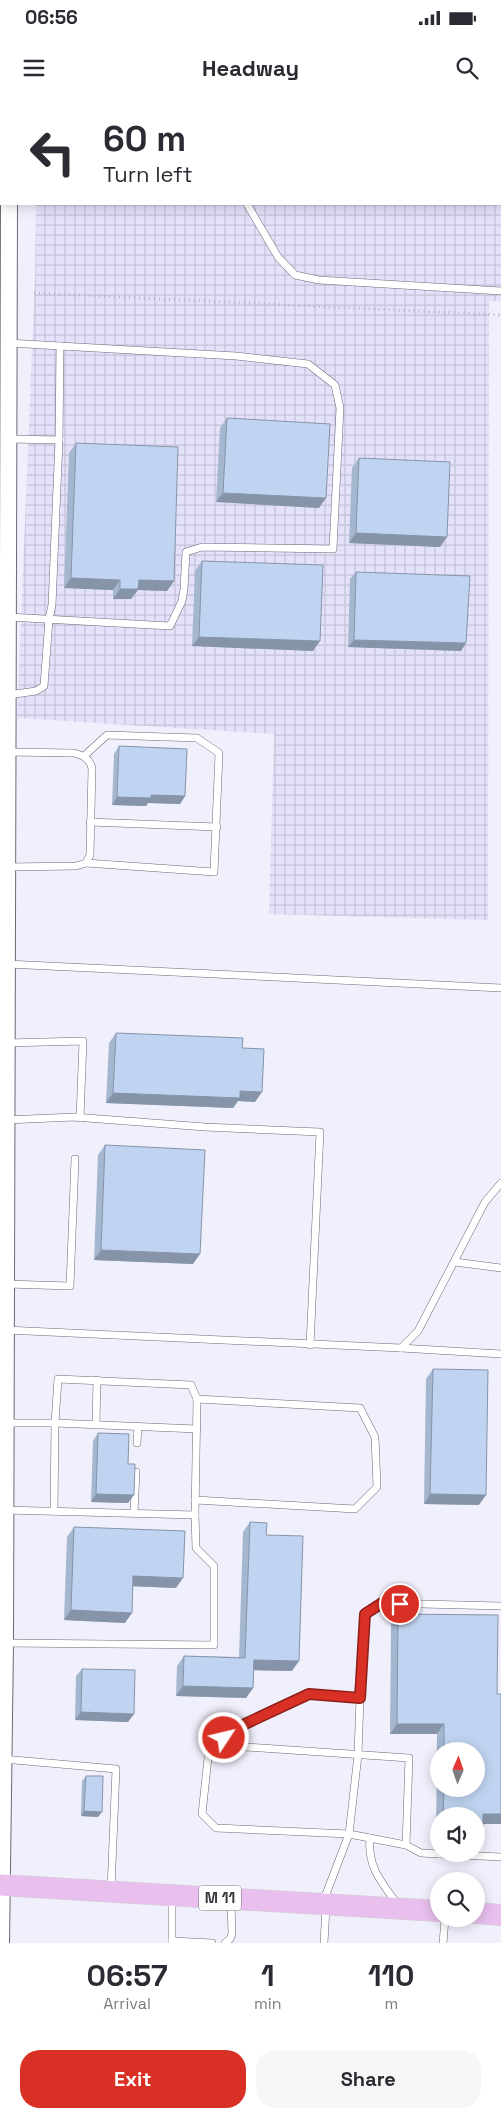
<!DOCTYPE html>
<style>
:root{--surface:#fff;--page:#f7f7f7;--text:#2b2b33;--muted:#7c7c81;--accent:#d93025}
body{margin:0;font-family:"Space Grotesk",sans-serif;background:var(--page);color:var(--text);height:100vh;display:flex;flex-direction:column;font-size:19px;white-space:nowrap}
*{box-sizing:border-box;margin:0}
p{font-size:16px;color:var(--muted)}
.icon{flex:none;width:28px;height:28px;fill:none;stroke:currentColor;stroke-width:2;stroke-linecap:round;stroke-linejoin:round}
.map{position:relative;height:1843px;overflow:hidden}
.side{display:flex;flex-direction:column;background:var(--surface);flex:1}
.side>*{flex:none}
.guide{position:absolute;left:0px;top:0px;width:501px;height:105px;box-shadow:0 2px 12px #0003;background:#fff;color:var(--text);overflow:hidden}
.needle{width:32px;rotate:2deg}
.fabs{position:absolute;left:430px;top:1642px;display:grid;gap:10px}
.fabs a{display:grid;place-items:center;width:55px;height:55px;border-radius:50%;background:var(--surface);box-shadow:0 2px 12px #0003;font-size:25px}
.pin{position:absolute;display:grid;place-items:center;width:42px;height:42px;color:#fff;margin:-21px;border:2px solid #fff;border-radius:50%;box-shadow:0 1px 5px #0007}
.me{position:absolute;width:55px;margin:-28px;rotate:55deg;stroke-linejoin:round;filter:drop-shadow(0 0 4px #0008)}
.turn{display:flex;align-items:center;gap:18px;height:105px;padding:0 20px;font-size:22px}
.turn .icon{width:65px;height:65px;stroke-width:2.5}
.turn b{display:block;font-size:35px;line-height:42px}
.eta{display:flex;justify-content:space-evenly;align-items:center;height:85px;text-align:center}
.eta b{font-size:30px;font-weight:700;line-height:35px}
.button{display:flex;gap:10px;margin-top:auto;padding:10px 20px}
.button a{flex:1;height:58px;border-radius:20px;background:var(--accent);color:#fff;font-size:20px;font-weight:700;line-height:58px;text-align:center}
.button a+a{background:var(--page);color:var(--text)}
.status{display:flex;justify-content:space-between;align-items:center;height:35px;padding:0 25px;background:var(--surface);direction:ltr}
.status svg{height:14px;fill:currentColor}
header{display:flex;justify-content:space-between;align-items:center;height:65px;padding:0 20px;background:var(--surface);font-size:22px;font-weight:700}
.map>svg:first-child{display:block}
.industrial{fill:url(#industrial-grid)}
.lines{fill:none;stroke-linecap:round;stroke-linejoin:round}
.service-casing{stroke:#6a6978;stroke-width:8}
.tertiary-casing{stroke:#6a6978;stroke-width:18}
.primary-casing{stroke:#cfcfd1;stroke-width:22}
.path{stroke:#b5b4c0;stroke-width:3;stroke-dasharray:1 4;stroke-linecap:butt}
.service{stroke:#fff;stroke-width:7}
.tertiary{stroke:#fff;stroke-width:16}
.primary{stroke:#e8bfed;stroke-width:21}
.wall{fill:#a5b6cf;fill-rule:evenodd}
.shaded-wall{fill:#8694a9}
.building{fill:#c0d4f1;stroke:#8694a9}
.route-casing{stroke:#8d1f18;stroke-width:12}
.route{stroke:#d93025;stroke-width:9}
.labels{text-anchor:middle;stroke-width:4;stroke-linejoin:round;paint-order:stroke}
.shield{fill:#fefefe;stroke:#737378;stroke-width:1}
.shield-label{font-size:15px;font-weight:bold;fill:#38373e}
</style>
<div class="status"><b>06:56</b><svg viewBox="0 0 49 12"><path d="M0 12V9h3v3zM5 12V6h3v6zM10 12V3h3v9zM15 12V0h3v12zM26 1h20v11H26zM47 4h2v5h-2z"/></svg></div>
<header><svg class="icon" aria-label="menu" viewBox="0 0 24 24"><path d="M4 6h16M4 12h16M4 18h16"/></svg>Headway<svg class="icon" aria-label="search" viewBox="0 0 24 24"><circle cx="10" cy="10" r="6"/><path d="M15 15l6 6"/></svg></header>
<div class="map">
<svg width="501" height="1843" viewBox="0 0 501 1843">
<defs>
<pattern id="industrial-grid" width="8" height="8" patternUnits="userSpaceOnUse" patternTransform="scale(1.25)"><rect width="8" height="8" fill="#e4e2fa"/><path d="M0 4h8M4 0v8" fill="none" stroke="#c4c2d7"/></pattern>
</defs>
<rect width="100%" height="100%" fill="#f0effc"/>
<!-- industrial -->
<polygon class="industrial" points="37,0 501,0 501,201 489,201 488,820 269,814 274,634 17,618 35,176 36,104 500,104 500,1"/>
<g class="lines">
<defs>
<g id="service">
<polyline points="89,0 89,1"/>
<polyline points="189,0 190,1"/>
<polyline points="0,37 1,37"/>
<polyline points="247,104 278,157 295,175 319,180 501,191"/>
<polyline points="8,339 59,340 60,246 9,243"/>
<polyline points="8,517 170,526 182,501 184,489 186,452 202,447 333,449 340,308 335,285 308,264 236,256 60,246"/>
<polyline points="8,595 36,591 44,586 49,519 52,505 59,340"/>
<polyline points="84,656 107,635 197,638 219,653 214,772 86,763"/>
<polyline points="90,722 217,727"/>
<path d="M7 767 76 766 86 763 90 755 92 668C89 658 84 656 74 653L8 652"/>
<polyline points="7,864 501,888"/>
<polyline points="7,943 83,941 80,1018"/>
<polyline points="6,1020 74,1017 205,1027 320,1032 310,1245"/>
<polyline points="455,1162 501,1168"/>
<polyline points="6,1184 70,1186 75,1059"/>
<polyline points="5,1230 401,1248 418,1231 485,1102 501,1083"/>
<polyline points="401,1248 501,1254"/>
<polyline points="96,1325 97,1280"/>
<polyline points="137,1343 138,1326"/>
<polyline points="195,1400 355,1409 377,1387 375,1337 360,1308 197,1299"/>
<polyline points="4,1410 195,1415 197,1299 191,1285 58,1279 55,1323 5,1323"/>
<polyline points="54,1411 55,1323 197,1329"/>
<polyline points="134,1413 136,1372"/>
<polyline points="5,1543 214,1545 214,1466 196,1448 195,1415"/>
<polygon points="217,1645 409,1658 406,1745 349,1734 216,1728 202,1714 208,1658"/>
<polyline points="217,1645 232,1630 309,1594 360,1598 365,1513 382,1503 501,1506"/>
<polyline points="3,1659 116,1669 111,1789"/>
<path d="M370 1738C367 1767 382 1783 398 1805"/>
<polyline points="406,1745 421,1753 439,1754"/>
<polyline points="440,1754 501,1757"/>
<polyline points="323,1802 349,1734 358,1655 360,1598"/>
<polyline points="172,1841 212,1843"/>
<polyline points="172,1843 172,1798"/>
<polyline points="225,1843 230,1839 232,1834 231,1802"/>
<polyline points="324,1843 326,1807"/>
<polyline points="443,1843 445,1819"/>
</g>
<g id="tertiary">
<polyline points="9,1 9,0"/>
<polyline points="1,1843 5,1543 9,104"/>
</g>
<g id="primary">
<polyline points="0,1785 439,1811"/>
<polyline points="476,1813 501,1815"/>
</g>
</defs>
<!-- service casing -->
<use href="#service" class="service-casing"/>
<!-- tertiary casing -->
<use href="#tertiary" class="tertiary-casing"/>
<!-- primary casing -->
<use href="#primary" class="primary-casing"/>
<!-- path -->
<polyline class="path" points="34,193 501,215"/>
<!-- service -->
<use href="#service" class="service"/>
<!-- tertiary -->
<use href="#tertiary" class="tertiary"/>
<!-- primary -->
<use href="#primary" class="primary"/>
</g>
<!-- wall -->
<g class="wall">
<polygon points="227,318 319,408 216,402 220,328"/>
<polygon points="76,343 174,481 167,491 138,490 131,499 113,499 113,490 64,488 69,353"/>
<polygon points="359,358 440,447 349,443 352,368"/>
<polygon points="202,461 313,551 192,546 195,471"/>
<polygon points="356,472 466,543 461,551 348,547 350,479"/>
<polygon points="119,646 185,696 180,704 148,703 146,706 112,705 114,654"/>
<polygon points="116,933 242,948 255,1002 238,1001 233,1008 106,1003 109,943"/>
<polygon points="105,1045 193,1164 94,1160 98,1055"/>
<polygon points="433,1269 479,1405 424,1404 426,1279"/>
<polygon points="98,1333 128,1364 128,1403 91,1402 93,1341"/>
<polygon points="250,1422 266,1435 292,1571 254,1570 253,1588 246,1598 176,1596 177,1566 184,1556 239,1557 243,1432"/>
<polygon points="74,1427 176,1488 133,1486 125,1523 64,1520 67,1437"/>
<path d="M398 1514 497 1594H501V1724H483V1734L476 1744V1716H439V1744H436L437 1634H390L391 1524ZM439 1651H476V1689H439Z"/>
<polygon points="82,1569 128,1622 75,1620 76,1576"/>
<polygon points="86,1676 98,1717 81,1716 82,1681"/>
</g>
<!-- shaded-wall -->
<g class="shaded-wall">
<polygon points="223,393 326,398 319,408 216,402"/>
<polygon points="356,433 447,437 440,447 349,443"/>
<polygon points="71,478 120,480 113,490 64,488"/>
<polygon points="139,480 174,481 167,491 138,490 131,499 113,499 120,489"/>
<polygon points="199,537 320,541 313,551 192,546"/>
<polygon points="354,540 466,543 461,551 348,547"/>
<polygon points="151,695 185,696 180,704 148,703 146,706 112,705 117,697"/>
<polygon points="240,991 262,992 255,1002 238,1001 233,1008 106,1003 113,993"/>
<polygon points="101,1150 200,1154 193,1164 94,1160"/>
<polygon points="96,1394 134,1395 128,1403 91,1402"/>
<polygon points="430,1394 486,1395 479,1405 424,1404"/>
<polygon points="133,1476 183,1478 176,1488 126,1486"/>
<polygon points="71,1510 132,1513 125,1523 64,1520"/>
<polygon points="254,1560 299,1561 292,1571 247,1570"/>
<polygon points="183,1586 253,1588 246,1598 176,1596"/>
<polygon points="81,1612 134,1614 128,1622 75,1620"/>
<polygon points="397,1624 444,1624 437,1634 390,1634"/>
<polygon points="84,1711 102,1712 98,1717 81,1716"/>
<polygon points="483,1714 501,1714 501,1724 476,1724"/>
<polygon points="476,1734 483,1734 476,1744"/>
</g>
<!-- building -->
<g class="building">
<polygon points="227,318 330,324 326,398 223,393"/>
<polygon points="76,343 178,347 174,481 139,480 138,489 120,489 120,480 71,478"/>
<polygon points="359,358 450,362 447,437 356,433"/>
<polygon points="202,461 323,465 320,541 199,537"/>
<polygon points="356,472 470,476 466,543 354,540"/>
<polygon points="119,646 187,649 185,696 151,695 151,698 117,697"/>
<polygon points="116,933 243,938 242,948 264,949 262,992 240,991 240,998 113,993"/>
<polygon points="105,1045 205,1050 200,1154 101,1150"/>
<polygon points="433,1269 488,1270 486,1395 430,1394"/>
<polygon points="98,1333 129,1334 128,1364 135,1364 134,1395 96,1394"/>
<polygon points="250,1422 267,1423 266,1435 303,1436 299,1561 254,1560 253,1588 183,1586 184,1556 245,1558"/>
<polygon points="74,1427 185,1431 183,1478 133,1476 132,1513 71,1510"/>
<polygon points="398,1514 498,1515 497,1594 501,1594 501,1714 483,1714 483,1734 476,1734 476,1716 443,1716 444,1689 476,1689 476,1651 444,1651 444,1624 397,1624"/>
<polygon points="82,1569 135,1570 134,1614 81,1612"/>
<polygon points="86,1676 103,1676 102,1712 84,1711"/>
</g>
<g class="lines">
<defs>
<polyline id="route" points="224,1638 232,1630 309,1594 360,1598 365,1514 382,1503 400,1504"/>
</defs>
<!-- route casing -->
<use href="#route" class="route-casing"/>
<!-- route -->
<use href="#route" class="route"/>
</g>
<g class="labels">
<!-- shield labels -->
<rect class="shield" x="199" y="1785.5" width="42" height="25" rx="4"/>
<g class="shield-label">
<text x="220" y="1803">M 11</text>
</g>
</g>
</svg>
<div class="fabs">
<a><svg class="needle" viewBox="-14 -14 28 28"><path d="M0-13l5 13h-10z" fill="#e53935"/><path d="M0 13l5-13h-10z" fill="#7c7c81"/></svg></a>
<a><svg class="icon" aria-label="sound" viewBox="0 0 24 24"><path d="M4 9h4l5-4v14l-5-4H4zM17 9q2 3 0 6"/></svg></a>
<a><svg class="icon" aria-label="search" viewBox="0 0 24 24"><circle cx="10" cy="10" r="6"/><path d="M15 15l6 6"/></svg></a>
</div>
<div class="pin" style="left:400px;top:1504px;background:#d93025"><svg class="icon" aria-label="arrive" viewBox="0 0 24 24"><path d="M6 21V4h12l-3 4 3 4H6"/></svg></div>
<svg class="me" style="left:224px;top:1638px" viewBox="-20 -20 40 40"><circle r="17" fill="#d93025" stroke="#fff" stroke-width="3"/><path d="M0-11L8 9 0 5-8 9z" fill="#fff"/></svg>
<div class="guide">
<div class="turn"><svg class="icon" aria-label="left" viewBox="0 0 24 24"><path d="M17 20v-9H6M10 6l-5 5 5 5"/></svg><div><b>60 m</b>Turn left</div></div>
</div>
</div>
<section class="side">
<div class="eta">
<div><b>06:57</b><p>Arrival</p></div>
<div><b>1</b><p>min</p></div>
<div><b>110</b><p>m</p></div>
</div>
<div class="button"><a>Exit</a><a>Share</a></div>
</section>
